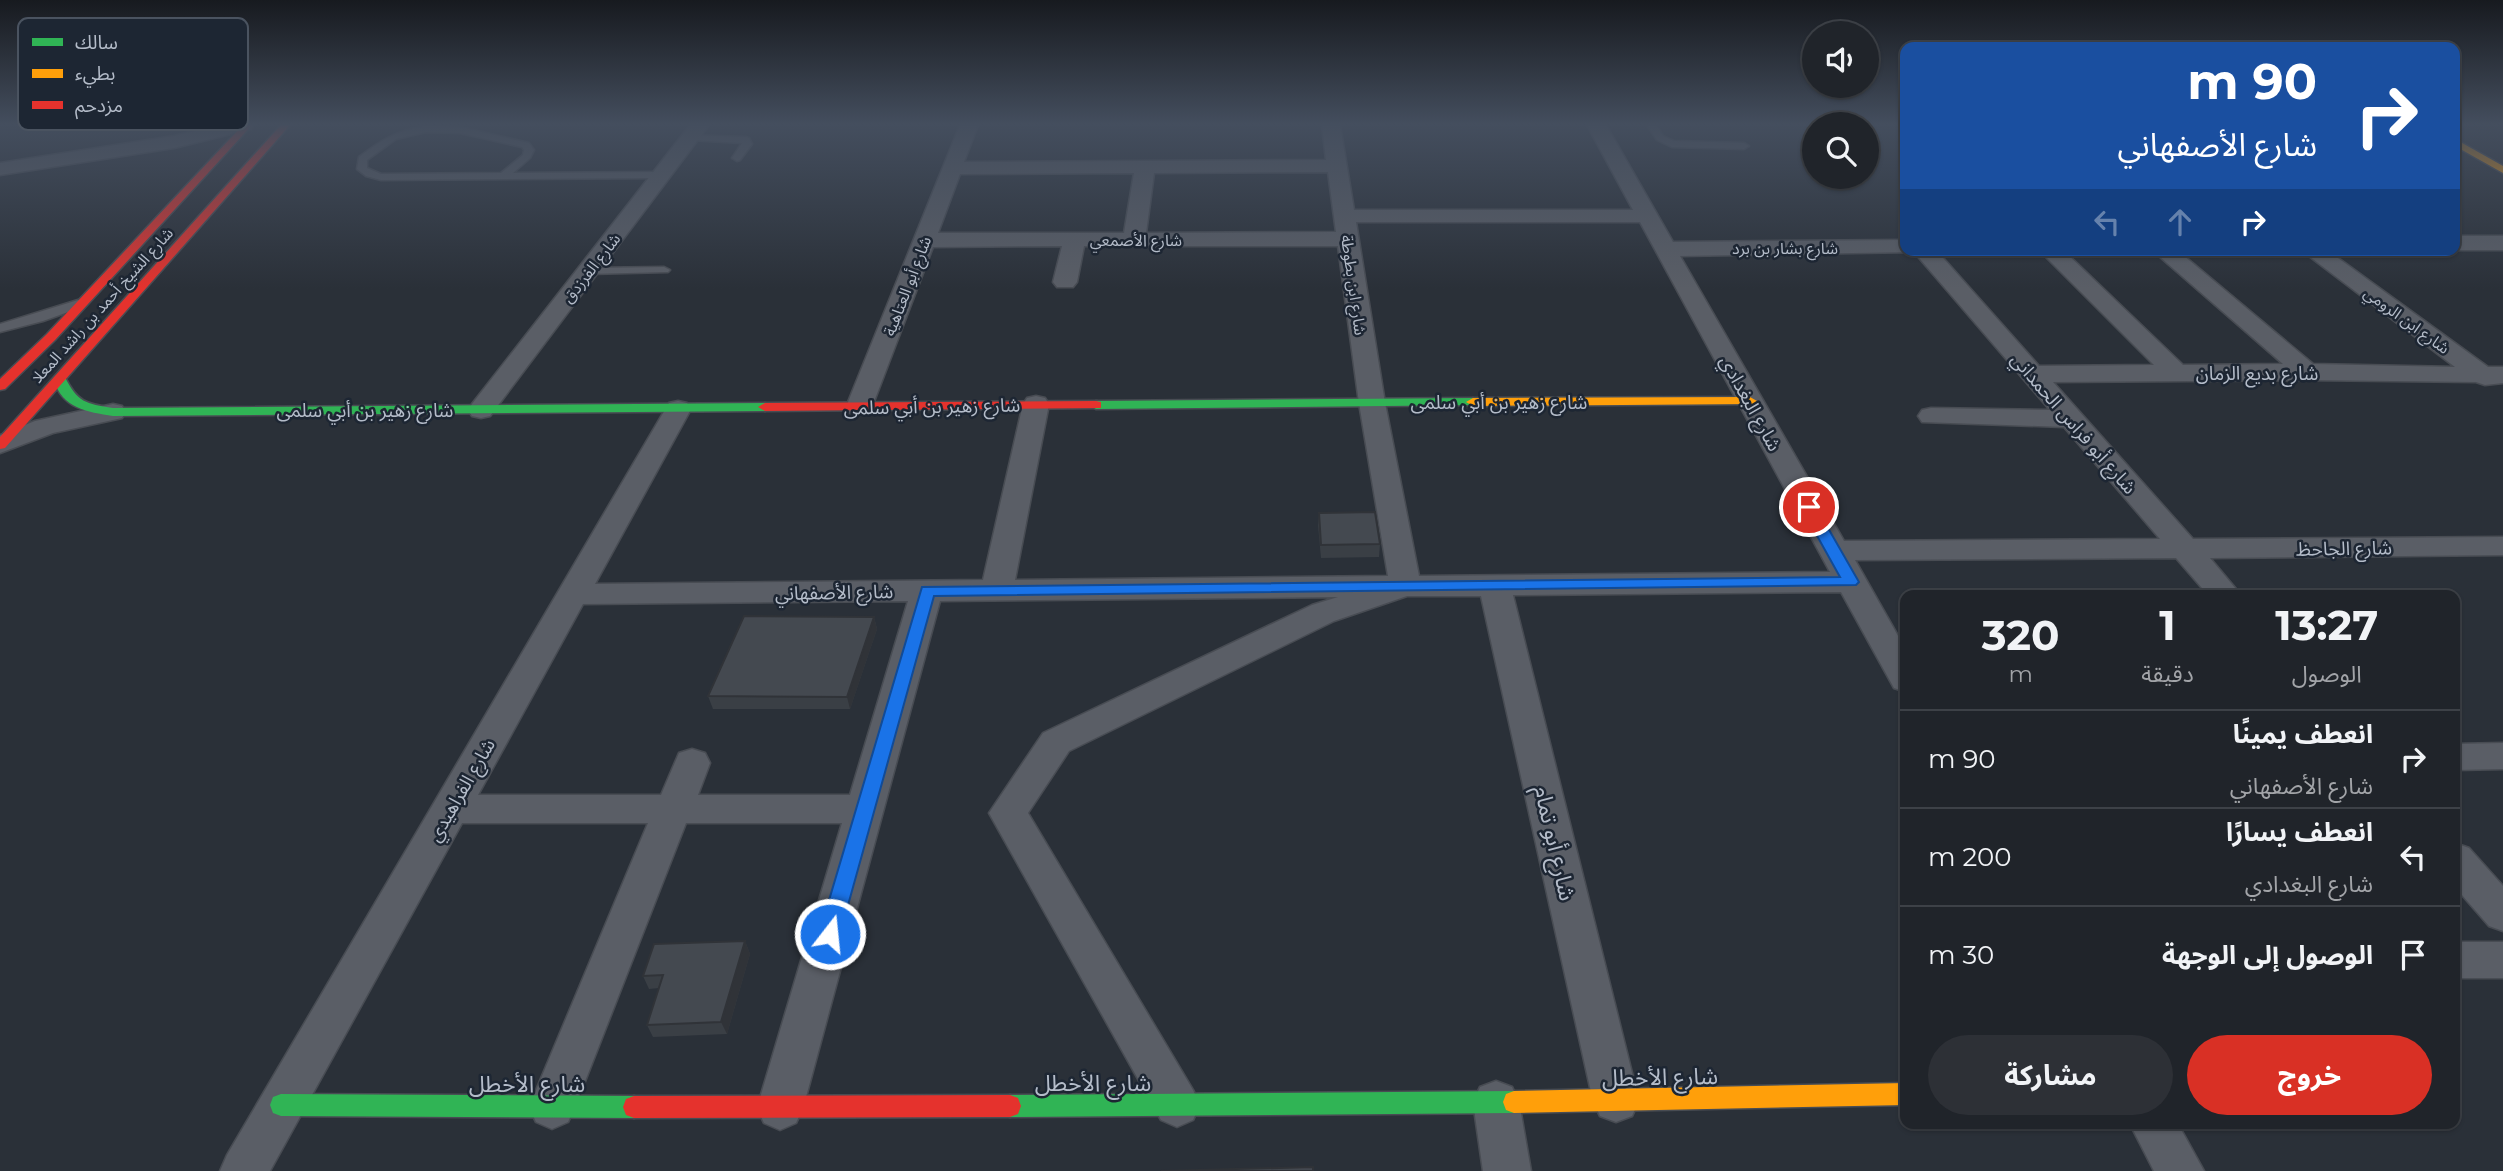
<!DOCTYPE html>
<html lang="ar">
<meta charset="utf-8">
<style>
:root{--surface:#20242a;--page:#2d3036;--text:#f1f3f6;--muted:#a2a4a8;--line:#3d4147;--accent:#d93025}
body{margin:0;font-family:Montserrat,"Noto Sans Arabic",sans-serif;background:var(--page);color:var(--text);direction:rtl;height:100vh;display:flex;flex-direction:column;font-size:26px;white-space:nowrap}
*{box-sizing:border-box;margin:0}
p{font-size:23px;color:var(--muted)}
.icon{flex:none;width:38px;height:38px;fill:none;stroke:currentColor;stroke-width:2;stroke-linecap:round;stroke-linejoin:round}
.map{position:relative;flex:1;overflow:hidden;direction:ltr}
.side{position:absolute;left:1900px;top:590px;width:560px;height:539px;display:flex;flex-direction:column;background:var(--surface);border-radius:14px;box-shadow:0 2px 5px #0004,0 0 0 2px var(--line);direction:rtl}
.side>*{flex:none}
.top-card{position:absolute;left:1900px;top:42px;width:560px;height:214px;border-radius:14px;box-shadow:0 2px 5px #0004,0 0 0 2px var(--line);direction:rtl;background:#1a4fa0;color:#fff;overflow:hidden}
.fabs{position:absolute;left:1802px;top:21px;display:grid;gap:14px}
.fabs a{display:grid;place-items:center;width:77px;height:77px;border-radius:50%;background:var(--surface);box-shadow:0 2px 5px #0004,0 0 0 2px var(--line);font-size:35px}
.pin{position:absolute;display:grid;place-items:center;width:60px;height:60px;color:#fff;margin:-30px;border:4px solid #fff;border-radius:50%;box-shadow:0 2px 7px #0007}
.me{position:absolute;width:77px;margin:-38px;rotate:16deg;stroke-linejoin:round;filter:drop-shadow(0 0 5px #0008)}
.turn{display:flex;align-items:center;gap:24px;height:147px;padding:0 28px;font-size:32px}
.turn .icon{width:91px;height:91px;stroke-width:2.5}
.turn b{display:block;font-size:49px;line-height:60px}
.lanes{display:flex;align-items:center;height:66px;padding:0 28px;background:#0003;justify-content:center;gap:35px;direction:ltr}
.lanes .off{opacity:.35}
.eta{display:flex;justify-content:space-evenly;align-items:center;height:119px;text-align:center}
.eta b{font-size:42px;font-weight:700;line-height:49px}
.primary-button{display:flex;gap:14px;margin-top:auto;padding:14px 28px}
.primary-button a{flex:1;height:80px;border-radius:42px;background:var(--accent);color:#fff;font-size:28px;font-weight:700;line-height:80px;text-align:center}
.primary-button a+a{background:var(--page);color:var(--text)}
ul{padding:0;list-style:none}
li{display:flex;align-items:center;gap:21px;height:98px;padding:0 28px;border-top:2px solid var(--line)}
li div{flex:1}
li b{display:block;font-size:26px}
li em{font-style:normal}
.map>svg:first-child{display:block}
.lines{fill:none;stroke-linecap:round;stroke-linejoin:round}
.lane-casing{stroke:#484c53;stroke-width:3}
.street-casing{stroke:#484c53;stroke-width:3}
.fast-casing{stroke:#484c53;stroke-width:3}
.slow-casing{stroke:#484c53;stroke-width:3}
.jam-casing{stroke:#484c53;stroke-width:3}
.lane{fill:#5a5e66;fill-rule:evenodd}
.street{fill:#5a5e66;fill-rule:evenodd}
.fast{fill:#30b455;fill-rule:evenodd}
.slow{fill:#ff9f0a;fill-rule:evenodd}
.jam{fill:#e5322d;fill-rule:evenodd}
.wall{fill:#3a3f45}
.shaded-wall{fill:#303338}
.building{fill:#444950;stroke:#303338;stroke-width:2}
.route{fill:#1a73e8;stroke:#114b97;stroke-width:2}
.labels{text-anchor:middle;stroke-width:5;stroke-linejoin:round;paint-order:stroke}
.far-street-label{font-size:16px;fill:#b4bcc9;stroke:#1d2633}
.street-label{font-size:19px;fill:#b4bcc9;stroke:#1d2633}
.near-street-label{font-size:23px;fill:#b4bcc9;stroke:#1d2633}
.key{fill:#1d2633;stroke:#4a5360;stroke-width:2}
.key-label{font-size:19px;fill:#b4bcc9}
</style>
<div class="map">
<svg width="2503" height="1171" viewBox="0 0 2503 1171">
<rect width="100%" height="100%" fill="#2a3038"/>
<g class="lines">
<defs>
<g id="lane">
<polygon points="1647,125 1656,125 1663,136 1674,141 1744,143 1749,146 1744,149 1672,147 1657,140"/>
<path d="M426 126 460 127 529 143 534 150 530 158 513 173 661 172 666 175 661 178 381 180 366 176 357 169 359 157C383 139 396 131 426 126ZM426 132 460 133 522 147 524 150 523 155 501 173 381 174 367 168V160L396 139Z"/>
<polygon points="688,135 746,137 749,138 752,144 740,160 737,161 732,158 742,143 691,140 686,137"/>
<polygon points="664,267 670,270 668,272 588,274 582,271 588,268"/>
<polygon points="78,300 84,304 82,307 43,321 0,332 0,324"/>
</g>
<g id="street">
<polygon points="219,125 253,125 251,129 174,148 0,175 0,163 174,136"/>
<polygon points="690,125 709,125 490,416 481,418 472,416 468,410 472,404"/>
<path d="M960 125H978L964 162 1326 160 1322 125H1340L1354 210H1633L1587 125H1606L1673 242 1906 240V250H1936L2039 366 2154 365 2039 250H2063L2183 365 2283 364 2152 250H2177L2313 364 2455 367 2301 250H2327L2488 367H2503V383L2485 385 2476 382 2307 380 2053 382 2193 539 2503 537V555L2210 558 2241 595H2208L2176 558 1855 560 1906 650V692L1894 688 1841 592 1513 595 1639 1101 1632 1116 1616 1122 1600 1116 1593 1101 1481 596H1407L1334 621 1069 751 1028 813 1193 1090 1200 1105 1193 1120 1177 1127 1161 1120 989 813 1043 733 1312 605 1338 597 940 601 803 1108 796 1123 780 1130 764 1123 757 1108 842 823H686L575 1107 568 1122 552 1129 536 1122 529 1107 648 823H462L270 1171H220L227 1155 669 403 678 401 687 403 691 409 595 584 983 580 1023 404 1027 398 1036 396 1045 398 1049 404 1015 580 1388 576 1359 403 1338 246H1084L1077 282 1073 287H1057L1053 282 1062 246 933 247 872 407 868 413 859 415 850 413 846 407ZM1328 172 1336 232 1146 233 1154 173ZM1134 173 1124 233H938L960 174ZM1356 222H1640L1830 572 1419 576 1385 403ZM1914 252 2050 410 1931 408 1922 410 1918 416 1922 422 2064 427 2160 539 1844 541 1680 256ZM908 601 850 795H698L710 763 705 753 692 749 679 753 661 795H478L583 604Z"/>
<rect x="2455" y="236" width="48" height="14"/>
<polygon points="113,404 122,406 126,412 122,418 53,433 0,453 0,435 35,421"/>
<polygon points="2503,743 2503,769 2455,770 2455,744"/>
<polygon points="2455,843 2469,848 2503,886 2503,931 2489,926 2455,887"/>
<rect x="2455" y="942" width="48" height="36"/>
<polygon points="1496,1081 1512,1087 1519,1102 1531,1171 1483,1171 1473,1102 1480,1087"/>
<polygon points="2130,1124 2178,1124 2204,1171 2154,1171"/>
</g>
<g id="fast">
<path d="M60 376 65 377C77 402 86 404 113 408L765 403 772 407 765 411 113 416C87 412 62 408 54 380Z"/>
<polygon points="1473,398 1480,402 1478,405 1096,409 1089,405 1096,401"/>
<polygon points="1514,1091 1522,1094 1525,1102 1522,1110 1514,1113 1010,1117 1002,1114 999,1106 1002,1098 1010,1095"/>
<polygon points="281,1094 634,1096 642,1099 645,1107 642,1115 634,1118 281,1116 273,1113 270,1105 273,1097"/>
</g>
<g id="slow">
<polygon points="2455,139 2503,166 2503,173 2455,146"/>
<polygon points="1750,397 1757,401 1755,404 1473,406 1466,402 1473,398"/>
<polygon points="1906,1083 1906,1105 1514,1113 1506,1110 1503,1102 1506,1094 1514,1091"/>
</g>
<g id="jam">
<polygon points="243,125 252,125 55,340 5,389 0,390 0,379 47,334"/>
<polygon points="281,125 290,125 5,448 0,449 0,437"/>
<polygon points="1096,401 1101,402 1101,408 765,411 758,407 765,403"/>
<polygon points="1010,1095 1018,1098 1021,1106 1018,1114 1010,1117 634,1118 626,1115 623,1107 626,1099 634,1096"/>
</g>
</defs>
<!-- lane casing -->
<use href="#lane" class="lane-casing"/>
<!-- street casing -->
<use href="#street" class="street-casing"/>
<!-- fast casing -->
<use href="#fast" class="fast-casing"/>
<!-- slow casing -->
<use href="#slow" class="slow-casing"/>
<!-- jam casing -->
<use href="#jam" class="jam-casing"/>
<!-- lane -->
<use href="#lane" class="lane"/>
<!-- street -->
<use href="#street" class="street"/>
<!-- fast -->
<use href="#fast" class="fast"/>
<!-- slow -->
<use href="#slow" class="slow"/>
<!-- jam -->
<use href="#jam" class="jam"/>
</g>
<!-- wall -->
<g class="wall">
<polygon points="1319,513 1380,544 1379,557 1321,558 1318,525"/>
<polygon points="874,617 877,629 850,709 713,709 708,696"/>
<polygon points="745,941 750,954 727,1034 653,1037 647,1025 659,988 649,989 643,976"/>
</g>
<!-- shaded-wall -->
<g class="shaded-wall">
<polygon points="874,617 877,629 850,709 847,697"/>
<polygon points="745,941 750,954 727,1034 721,1022"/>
</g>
<!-- building -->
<g class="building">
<polygon points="1375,512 1380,544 1321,545 1319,513"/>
<polygon points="744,616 874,617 847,697 708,696"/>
<polygon points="745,941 721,1022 647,1025 663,975 643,976 654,944"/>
<polygon points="1313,1167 1313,1171 1161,1171"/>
</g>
<!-- sky -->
<linearGradient id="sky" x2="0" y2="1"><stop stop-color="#171a1f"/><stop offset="0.43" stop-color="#444e5e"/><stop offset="1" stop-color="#444e5e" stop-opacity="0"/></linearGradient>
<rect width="2503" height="289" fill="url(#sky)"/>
<!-- route -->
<polygon class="route" points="1809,502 1816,507 1859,582 1856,585 934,596 840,934 837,940 830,943 822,940 819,934 922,587 1840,577 1801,507"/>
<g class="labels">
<!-- far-street labels -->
<g class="far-street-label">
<text x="1136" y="246">شارع الأصمعي</text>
<text x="1785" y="254">شارع بشار بن برد</text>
<text transform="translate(591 268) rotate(-52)" y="6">شارع الفرزدق</text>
<text transform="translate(1354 285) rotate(82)" y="6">شارع ابن بطوطة</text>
<text transform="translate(907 286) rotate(-69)" y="6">شارع أبو العتاهية</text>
<text transform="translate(102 305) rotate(-48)" y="6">شارع الشيخ أحمد بن راشد المعلا</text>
<text transform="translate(2407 320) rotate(36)" y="6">شارع ابن الرومي</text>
</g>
<!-- street labels -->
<g class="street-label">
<text x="2257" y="380">شارع بديع الزمان</text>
<text x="1499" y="409">شارع زهير بن أبي سلمى</text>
<text transform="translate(1751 403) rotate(61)" y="7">شارع البغدادي</text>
<text transform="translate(932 406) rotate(-1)" y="7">شارع زهير بن أبي سلمى</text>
<text x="365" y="417">شارع زهير بن أبي سلمى</text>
<text transform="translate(2074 423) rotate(49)" y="7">شارع أبو فراس الحمداني</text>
<text transform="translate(2344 548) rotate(-1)" y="7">شارع الجاحظ</text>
<text transform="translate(834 592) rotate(-1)" y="7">شارع الأصفهاني</text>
<text transform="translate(461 790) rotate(-60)" y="7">شارع الفراهيدي</text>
</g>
<!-- near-street labels -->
<g class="near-street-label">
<text transform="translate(1555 843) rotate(77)" y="8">شارع أبو تمام</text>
<text transform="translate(1660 1077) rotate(-1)" y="8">شارع الأخطل</text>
<text x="1093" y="1091">شارع الأخطل</text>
<text x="527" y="1092">شارع الأخطل</text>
</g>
</g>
<!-- legend -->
<rect x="18" y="18" width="230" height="112" rx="10" class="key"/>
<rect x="32" y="38" width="31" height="8" fill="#30b455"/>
<rect x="32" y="69" width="31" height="9" fill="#ff9f0a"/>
<rect x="32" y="101" width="31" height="8" fill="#e5322d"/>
<g class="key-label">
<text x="75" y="49">سالك</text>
<text x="75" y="80">بطيء</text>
<text x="75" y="112">مزدحم</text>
</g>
</svg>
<div class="fabs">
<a><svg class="icon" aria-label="sound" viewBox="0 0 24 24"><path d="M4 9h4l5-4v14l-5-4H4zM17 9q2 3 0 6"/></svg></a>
<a><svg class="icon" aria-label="search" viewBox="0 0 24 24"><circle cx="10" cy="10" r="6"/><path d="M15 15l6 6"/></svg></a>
</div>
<div class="pin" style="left:1809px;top:507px;background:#d93025"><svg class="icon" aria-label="arrive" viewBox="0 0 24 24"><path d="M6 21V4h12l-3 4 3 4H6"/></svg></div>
<svg class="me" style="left:830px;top:934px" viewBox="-20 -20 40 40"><circle r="17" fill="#1a73e8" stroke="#fff" stroke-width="3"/><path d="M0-11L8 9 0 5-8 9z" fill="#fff"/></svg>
<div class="top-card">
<div class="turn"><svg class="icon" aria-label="right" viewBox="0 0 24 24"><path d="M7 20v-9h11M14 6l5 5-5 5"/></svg><div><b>90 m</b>شارع الأصفهاني</div></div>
<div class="lanes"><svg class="icon off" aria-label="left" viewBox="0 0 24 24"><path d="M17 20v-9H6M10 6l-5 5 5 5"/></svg><svg class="icon off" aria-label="ahead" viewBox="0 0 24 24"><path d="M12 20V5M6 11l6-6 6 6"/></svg><svg class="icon" aria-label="right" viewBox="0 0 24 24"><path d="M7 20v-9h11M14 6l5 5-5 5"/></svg></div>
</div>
<section class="side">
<div class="eta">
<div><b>13:27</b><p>الوصول</p></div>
<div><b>1</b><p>دقيقة</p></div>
<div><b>320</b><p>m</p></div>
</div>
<ul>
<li><svg class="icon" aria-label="right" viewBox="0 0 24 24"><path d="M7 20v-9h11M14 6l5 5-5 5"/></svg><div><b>انعطف يمينًا</b><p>شارع الأصفهاني</p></div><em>90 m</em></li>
<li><svg class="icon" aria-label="left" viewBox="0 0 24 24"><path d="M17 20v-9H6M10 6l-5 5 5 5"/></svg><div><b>انعطف يسارًا</b><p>شارع البغدادي</p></div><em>200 m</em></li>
<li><svg class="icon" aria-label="arrive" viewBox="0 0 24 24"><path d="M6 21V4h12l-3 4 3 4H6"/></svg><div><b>الوصول إلى الوجهة</b></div><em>30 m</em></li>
</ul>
<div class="primary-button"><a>خروج</a><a>مشاركة</a></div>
</section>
</div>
